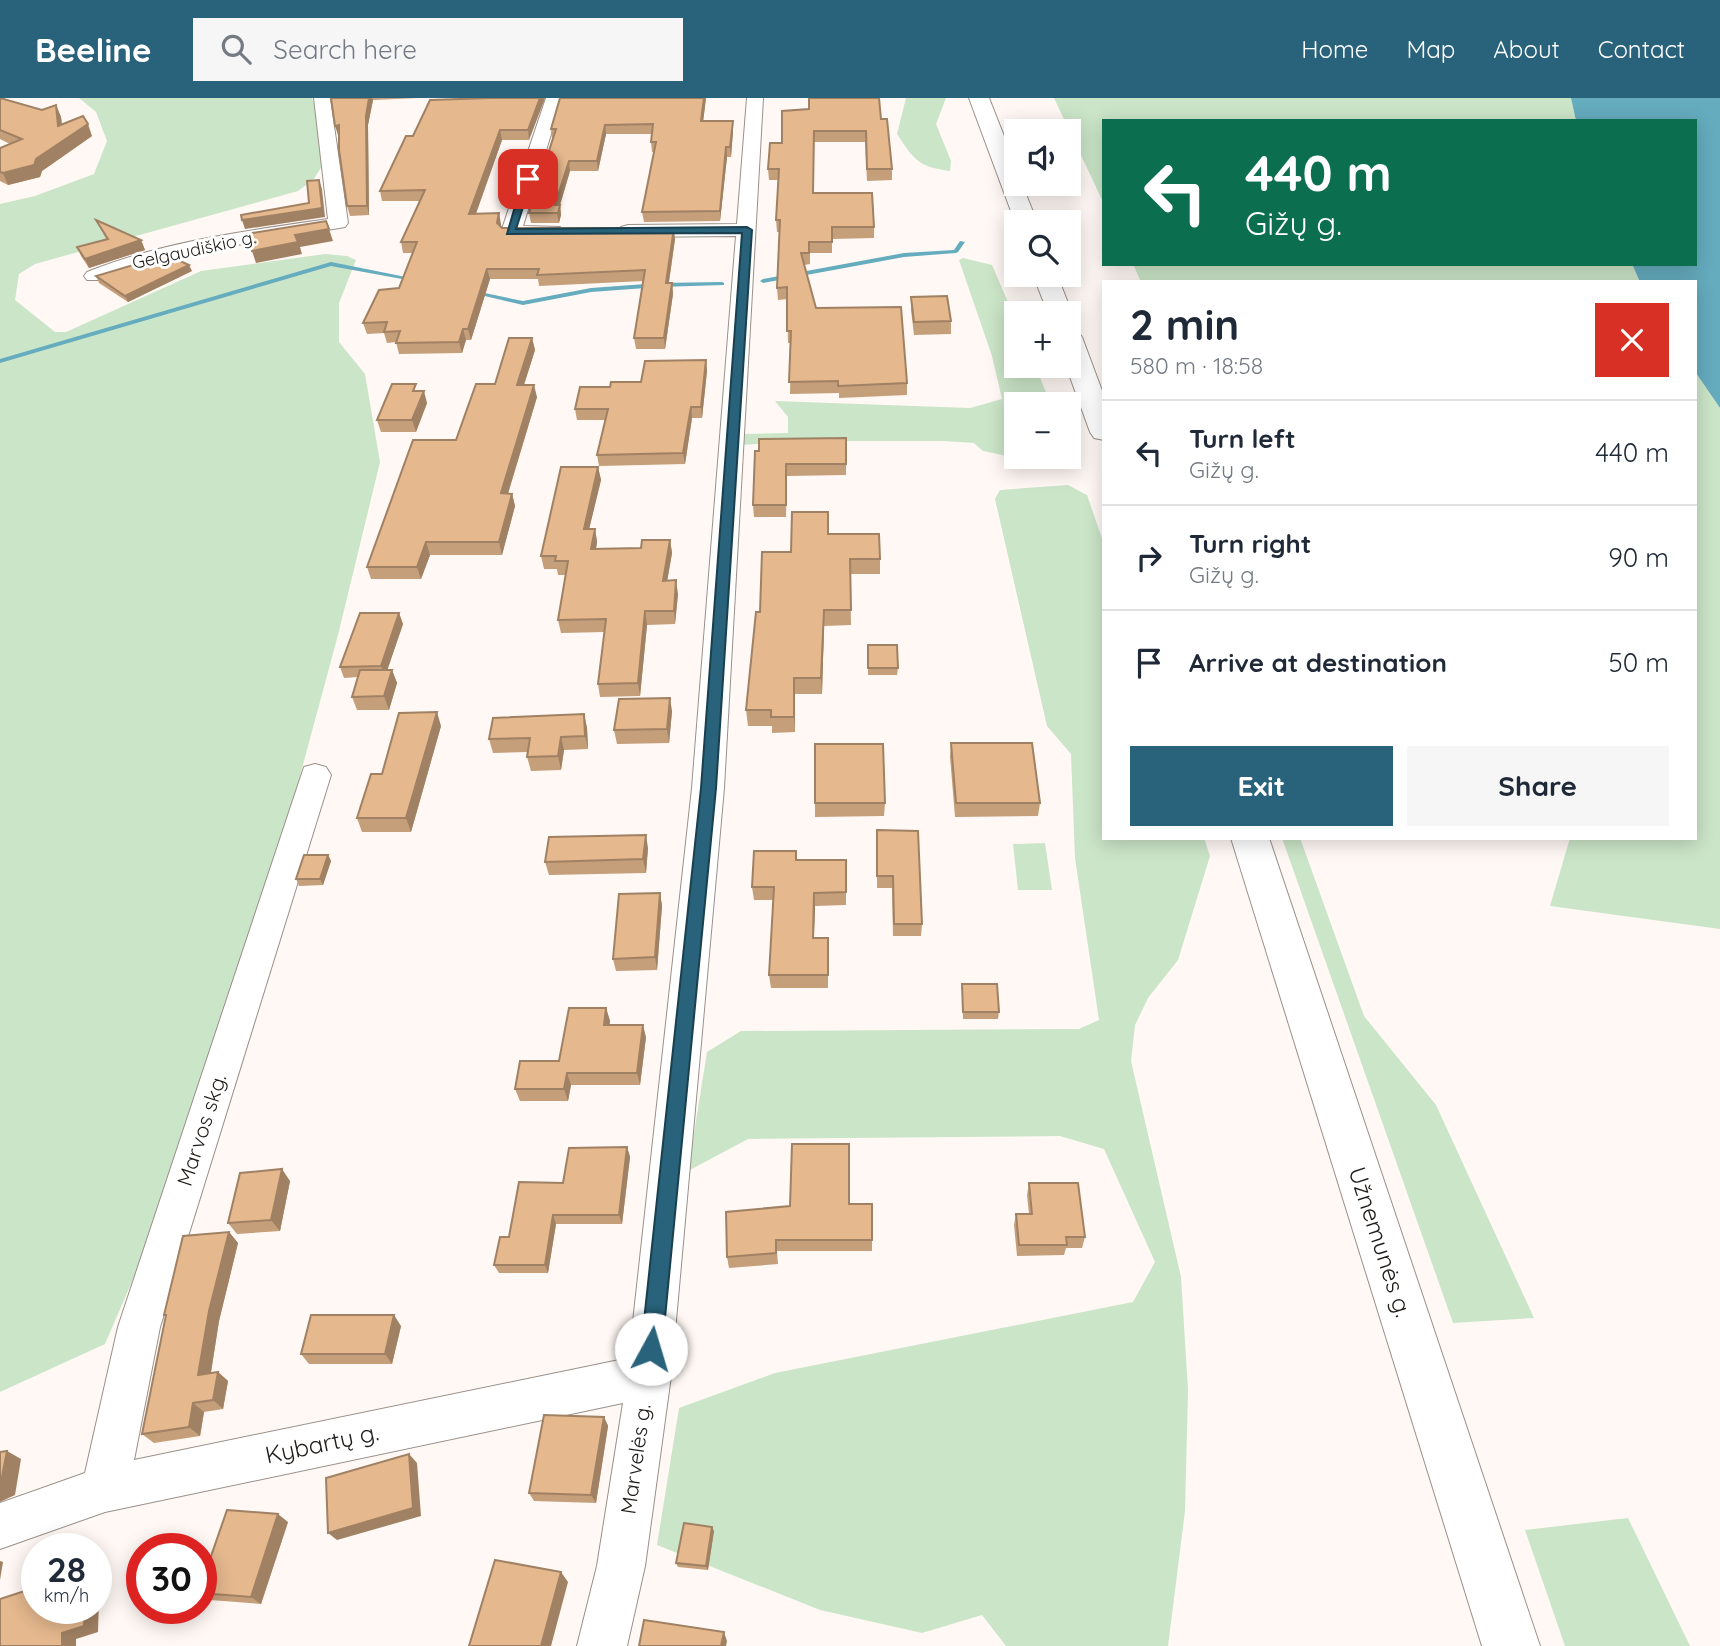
<!DOCTYPE html>
<meta charset="utf-8">
<style>
:root{--surface:#fff;--page:#f6f6f7;--text:#1f2937;--muted:#747a83;--line:#e0e1e3;--accent:#28627b}
body{margin:0;font-family:Quicksand,sans-serif;background:var(--page);color:var(--text);height:100vh;display:flex;flex-direction:column;font-size:26px;white-space:nowrap}
*{box-sizing:border-box;margin:0}
p{font-size:23px;color:var(--muted)}
.icon{flex:none;width:38px;height:38px;fill:none;stroke:currentColor;stroke-width:2;stroke-linecap:round;stroke-linejoin:round}
.map{position:relative;flex:1;overflow:hidden}
.side{position:absolute;left:1102px;top:182px;width:595px;height:560px;display:flex;flex-direction:column;background:var(--surface);border-radius:0px;box-shadow:0 4px 18px #0003}
.side>*{flex:none}
.guide{position:absolute;left:1102px;top:21px;width:595px;height:147px;border-radius:0px;box-shadow:0 4px 18px #0003;background:#0b6e4f;color:#fff;overflow:hidden}
.buttons{position:absolute;left:1004px;top:21px;display:grid;gap:14px}
.buttons a{display:grid;place-items:center;width:77px;height:77px;border-radius:0px;background:var(--surface);box-shadow:0 4px 18px #0003;font-size:35px}
.speed{position:absolute;left:21px;top:1435px;display:flex;gap:14px;font-size:35px;font-weight:700;text-align:center}
.speed>*{display:grid;place-content:center;width:91px;height:91px;border-radius:50%;background:var(--surface);box-shadow:0 4px 18px #0003;line-height:1}
.speed small{font-size:18px;font-weight:400}
.speed .limit{border:10px solid #d22;background:#fff;color:#111}
.pin{position:absolute;display:grid;place-items:center;width:60px;height:60px;color:#fff;margin:-30px;border-radius:14px;box-shadow:0 4px 10px #0006}
.me{position:absolute;width:77px;margin:-38px;rotate:6deg;stroke-linejoin:round;filter:drop-shadow(0 0 5px #0008)}
.turn{display:flex;align-items:center;gap:24px;height:147px;padding:0 28px;font-size:32px}
.turn .icon{width:91px;height:91px;stroke-width:2.5}
.turn b{display:block;font-size:49px;line-height:60px}
.round{display:grid;place-items:center;flex:none;width:74px;height:74px;border-radius:0px;background:var(--page)}
.overview{display:flex;align-items:center;justify-content:space-between;height:119px;padding:0 28px}
h1{font-size:42px;font-weight:700;line-height:52px}
.button{display:flex;gap:14px;margin-top:auto;padding:14px 28px}
.button a{flex:1;height:80px;border-radius:0px;background:var(--accent);color:#fff;font-size:28px;font-weight:700;line-height:80px;text-align:center}
.button a+a{background:var(--page);color:var(--text)}
ul{padding:0;list-style:none}
li{display:flex;align-items:center;gap:21px;height:105px;padding:0 28px;border-top:2px solid var(--line)}
li div{flex:1}
li b{display:block;font-size:26px}
li em{font-style:normal}
header{display:flex;align-items:center;gap:42px;box-sizing:border-box;height:98px;padding:0 35px;background:var(--accent);color:#fff}
header strong{font-size:33px}
nav{display:flex;gap:38px;margin-inline-start:auto;font-size:24px}
.search{width:490px;height:63px;background:var(--page);display:flex;align-items:center;gap:18px;box-sizing:border-box;padding:0 24px;border-radius:0px;color:var(--muted);font-size:26px}
.map>svg:first-child{display:block}
.green{fill:#cbe5c8}
.water{fill:#65acbe}
.lines{fill:none;stroke-linecap:round;stroke-linejoin:round}
.stream{fill:#65acbe;fill-rule:evenodd}
.minor-casing{stroke:#999089;stroke-width:2}
.major-casing{stroke:#999089;stroke-width:2}
.minor{fill:#fff;fill-rule:evenodd}
.major{fill:#fff;fill-rule:evenodd}
.wall{fill:#c59e7a}
.shaded-wall{fill:#a08163}
.building{fill:#e5b88e;stroke:#a08163;stroke-width:2}
.route{fill:#28627b;stroke:#1a4050;stroke-width:2}
.labels{text-anchor:middle;stroke-width:6;stroke-linejoin:round;paint-order:stroke}
.far-street-label{font-size:18px;fill:#1f1b18;stroke:#fff}
.street-label{font-size:21px;fill:#1f1b18;stroke:#fff}
.near-street-label{font-size:24px;fill:#1f1b18;stroke:#fff}
</style>
<header>
<strong>Beeline</strong>
<div class="search"><svg class="icon" aria-label="search" viewBox="0 0 24 24"><circle cx="10" cy="10" r="6"/><path d="M15 15l6 6"/></svg>Search here</div>
<nav><a>Home</a><a>Map</a><a>About</a><a>Contact</a></nav>
</header>
<div class="map">
<svg width="1720" height="1548" viewBox="0 0 1720 1548">
<rect width="100%" height="100%" fill="#fff8f4"/>
<!-- green -->
<g class="green">
<polygon points="79,0 312,0 316,9 322,68 314,81 298,93 35,166 19,176 15,202 55,234 66,234 201,173 325,156 347,158 356,162 339,205 339,244 365,276 380,364 338,537 244,885 165,1107 105,1246 0,1294 0,106 35,98 94,76 107,43 96,14"/>
<path d="M906 0H946L936 26 951 63 950 73C919 69 914 62 897 36Z"/>
<polygon points="1054,0 1571,0 1576,23 1104,23 1104,106"/>
<polygon points="963,160 992,167 1017,225 1017,268 1035,268 1051,306 1017,306 1017,359 1057,359 1056,360 1012,359 983,353 974,345 943,343 805,343 742,347 744,336 788,335 788,319 775,303 970,310 1002,301 992,258 959,162"/>
<polygon points="1133,166 1632,166 1640,184 1141,184"/>
<polygon points="1696,275 1720,310 1720,831 1550,808 1570,740 1696,740"/>
<polygon points="1068,387 1087,397 1104,446 1104,740 1204,740 1210,758 1178,862 1148,900 1135,927 1131,963 1181,1179 1188,1292 1185,1413 1168,1548 1006,1548 982,1517 922,1535 820,1512 657,1447 679,1310 775,1275 1133,1204 1155,1164 1104,1051 1060,1038 748,1041 688,1073 707,954 741,933 1079,931 1099,922 1075,760 1071,656 1047,628 995,401 1000,392"/>
<polygon points="1282,740 1300,740 1364,918 1436,1007 1534,1220 1453,1225"/>
<polygon points="1045,745 1052,792 1018,792 1013,746"/>
<polygon points="1628,1420 1690,1548 1565,1548 1525,1432"/>
</g>
<!-- water -->
<polygon class="water" points="1571,0 1720,0 1720,310 1696,275 1696,184 1640,184 1632,166 1696,166 1696,23 1576,23"/>
<g class="lines">
<!-- stream -->
<g class="stream">
<polygon points="960,143 965,144 958,154 956,155 904,159 763,185 760,183 763,181 904,155 954,152"/>
<polygon points="331,164 416,181 413,183 331,168 0,265 0,261"/>
<polygon points="722,184 724,185 724,187 659,189 591,194 523,207 472,195 475,193 523,203 591,190 659,185"/>
</g>
<defs>
<g id="minor">
<path d="M314 0H330L348 125 345 129 183 156 101 182H87L84 178 87 174C165 143 246 133 328 121Z"/>
<polygon points="546,0 562,0 523,128 560,129 563,133 560,137 553,139 504,138 501,134"/>
<polygon points="747,0 763,0 724,690 671,1278 645,1468 627,1548 577,1548 597,1468 623,1305 105,1414 0,1451 0,1405 85,1375 118,1229 304,669 315,666 326,669 331,677 160,1229 134,1362 629,1260 692,690 736,138 628,139 621,137 618,133 621,129 628,127 737,126"/>
</g>
<g id="major">
<polygon points="969,0 989,0 1017,71 1017,86 1022,86 1037,124 1017,124 1017,127 1015,124"/>
<polygon points="1033,177 1057,177 1072,215 1069,220 1069,215 1048,215"/>
<polygon points="1069,231 1078,234 1082,239 1104,298 1104,342 1094,340 1090,334 1066,268 1069,268"/>
<polygon points="1231,740 1269,740 1540,1548 1482,1548"/>
</g>
</defs>
<!-- minor casing -->
<use href="#minor" class="minor-casing"/>
<!-- major casing -->
<use href="#major" class="major-casing"/>
<!-- minor -->
<use href="#minor" class="minor"/>
<!-- major -->
<use href="#major" class="major"/>
</g>
<!-- wall -->
<g class="wall">
<polygon points="0,0 42,12 56,7 61,19 62,27 92,38 42,73 40,79 8,87 0,83 0,50 10,46 0,41"/>
<polygon points="331,0 419,0 373,2 368,27 369,117 350,118 347,108 339,37 338,37"/>
<polygon points="545,0 529,42 502,42 476,116 501,126 500,129 502,130 675,141 669,185 672,185 673,196 665,251 636,251 634,240 644,183 539,188 538,181 490,181 471,242 466,242 462,255 399,256 396,244 387,245 384,235 367,236 363,225 399,190 413,155 403,155 401,144 420,103 382,103 380,93 413,38"/>
<polygon points="560,0 706,0 703,23 733,33 731,59 727,59 720,123 644,124 642,114 654,54 652,54 651,44 652,36 606,36 598,73 570,73 560,107 561,117 559,125 531,125 529,115 553,41 552,41 551,31"/>
<polygon points="782,13 881,21 892,71 892,82 867,83 865,44 814,44 814,95 874,129 874,140 832,141 832,155 810,155 810,166 804,167 816,210 907,285 907,297 839,300 839,295 790,296 791,245 788,245 787,201 778,202 777,190 780,134 777,134 776,122 779,82 769,82 768,71 782,45"/>
<polygon points="96,122 141,142 145,152 89,170 81,158 77,149 106,141"/>
<polygon points="192,173 128,204 99,185 96,178"/>
<polygon points="911,199 951,223 951,236 914,237 911,212"/>
<polygon points="532,240 535,252 524,287 537,299 508,396 512,396 515,408 502,457 430,457 421,481 371,481 367,469 495,286"/>
<polygon points="706,262 707,273 702,320 692,320 685,366 599,368 597,357 605,322 577,322 575,311 610,289 641,284"/>
<polygon points="418,293 427,305 416,334 381,334 377,322"/>
<polygon points="846,340 846,377 787,378 786,419 754,419 753,407 755,353"/>
<polygon points="598,369 601,382 589,431 595,431 597,444 596,451 641,450 670,442 672,455 667,483 678,496 675,526 647,527 640,598 600,599 598,586 604,534 561,535 558,522 566,477 558,477 557,471 544,471 541,458"/>
<polygon points="828,436 880,461 880,476 850,476 851,527 824,528 822,596 795,596 795,634 772,635 772,628 748,628 746,612 760,514 791,454"/>
<polygon points="399,515 403,526 387,572 392,572 397,585 389,612 357,612 352,599 358,579 344,580 340,569"/>
<polygon points="868,547 898,570 897,577 868,577"/>
<polygon points="672,613 669,645 617,646 614,632"/>
<polygon points="584,616 587,630 588,651 564,652 561,672 531,673 527,659 528,654 493,655 489,641"/>
<polygon points="441,628 411,734 362,734 357,720 382,676"/>
<polygon points="951,645 1040,705 1038,718 955,719 950,659"/>
<polygon points="815,705 885,705 884,718 815,719"/>
<polygon points="877,732 922,826 921,838 893,838 892,790 877,790"/>
<polygon points="648,750 646,775 549,777 545,764"/>
<polygon points="328,757 331,763 323,787 299,788 296,781"/>
<polygon points="796,762 846,762 846,807 815,808 814,840 828,840 828,890 771,890 769,877 773,802 754,802 752,789"/>
<polygon points="660,795 662,808 657,872 616,873 613,861"/>
<polygon points="962,886 999,914 998,921 963,921"/>
<polygon points="606,910 610,923 609,927 646,939 640,987 571,987 568,1003 520,1003 515,991 559,963"/>
<polygon points="627,1049 630,1059 622,1126 556,1126 548,1175 499,1175 494,1167 509,1139 563,1085"/>
<polygon points="290,1083 280,1133 237,1136 228,1125"/>
<polygon points="1029,1085 1085,1139 1082,1150 1066,1150 1064,1157 1017,1158 1014,1127 1016,1116 1029,1116 1027,1097"/>
<polygon points="849,1106 872,1106 872,1153 777,1153 778,1166 729,1170 727,1159 790,1108"/>
<polygon points="229,1134 238,1145 219,1223 211,1275 218,1274 228,1283 223,1311 204,1314 200,1338 154,1345 142,1336 166,1219 164,1217"/>
<polygon points="401,1228 392,1266 309,1266 301,1256"/>
<polygon points="604,1319 608,1328 596,1405 534,1403 529,1395"/>
<polygon points="288,1424 261,1506 210,1502 201,1497 201,1487"/>
<polygon points="714,1433 708,1472 678,1469 676,1465"/>
</g>
<!-- shaded-wall -->
<g class="shaded-wall">
<polygon points="369,0 372,0 373,2 368,27 369,117 367,108 366,18"/>
<polygon points="540,0 545,0 529,42 528,32"/>
<polygon points="704,0 706,0 702,33 701,23"/>
<polygon points="56,7 61,19 63,40 58,28"/>
<polygon points="733,23 733,33 731,59 730,49"/>
<polygon points="88,26 92,38 42,73 40,79 8,87 3,75"/>
<polygon points="339,27 342,37 338,37 335,28"/>
<polygon points="605,27 606,36 598,73 597,63"/>
<polygon points="500,32 502,42 472,126 469,116"/>
<polygon points="726,49 727,59 720,123 720,113"/>
<polygon points="569,63 570,73 560,107 561,117 559,125 555,107"/>
<polygon points="319,82 322,91 325,119 245,131 242,122 322,110"/>
<polygon points="499,115 501,126 499,136 497,125"/>
<polygon points="674,130 675,141 667,196 666,185"/>
<polygon points="329,131 333,143 300,149 302,156 256,165 252,153 295,137"/>
<polygon points="141,142 145,152 89,170 85,161"/>
<polygon points="189,167 192,173 128,204 125,198"/>
<polygon points="487,171 490,181 471,242 468,231"/>
<polygon points="672,185 673,196 665,251 664,240"/>
<polygon points="463,231 466,242 462,255 459,244"/>
<polygon points="532,240 535,252 520,299 517,287"/>
<polygon points="706,262 707,273 702,320 701,309"/>
<polygon points="534,287 537,299 504,408 501,395"/>
<polygon points="424,293 427,305 416,334 412,322"/>
<polygon points="691,309 692,320 685,366 683,355"/>
<polygon points="598,369 601,382 586,444 584,431"/>
<polygon points="512,396 515,408 502,457 499,444"/>
<polygon points="595,431 597,444 594,464 591,451"/>
<polygon points="670,442 672,455 665,496 663,483"/>
<polygon points="426,444 430,457 421,481 417,469"/>
<polygon points="676,482 678,496 675,526 674,513"/>
<polygon points="824,512 824,528 822,596 821,580"/>
<polygon points="645,513 647,527 640,598 638,585"/>
<polygon points="399,515 403,526 385,579 381,568"/>
<polygon points="392,572 397,585 389,612 384,598"/>
<polygon points="794,580 795,596 795,634 794,619"/>
<polygon points="670,600 672,613 669,645 667,631"/>
<polygon points="437,614 441,628 411,734 406,720"/>
<polygon points="584,616 587,630 588,651 585,638"/>
<polygon points="561,639 564,652 561,672 558,658"/>
<polygon points="646,737 648,750 646,775 643,761"/>
<polygon points="328,757 331,763 323,787 320,781"/>
<polygon points="660,795 662,808 657,872 655,859"/>
<polygon points="814,795 815,808 813,853 813,840"/>
<polygon points="606,910 610,923 608,939 604,927"/>
<polygon points="643,927 646,939 640,987 637,975"/>
<polygon points="567,975 571,987 568,1003 564,991"/>
<polygon points="627,1049 630,1059 622,1126 619,1117"/>
<polygon points="282,1071 290,1083 280,1133 271,1122"/>
<polygon points="553,1117 556,1126 548,1175 545,1167"/>
<polygon points="229,1134 238,1145 219,1223 209,1286 198,1277 209,1213"/>
<polygon points="394,1217 401,1228 392,1266 385,1256"/>
<polygon points="218,1274 228,1283 223,1311 213,1302"/>
<polygon points="193,1305 204,1314 200,1338 189,1329"/>
<polygon points="604,1319 608,1328 596,1405 591,1397"/>
<polygon points="7,1353 21,1361 15,1397 0,1404 0,1389"/>
<polygon points="409,1356 417,1365 421,1418 337,1442 328,1435"/>
<polygon points="278,1416 288,1424 261,1506 251,1499"/>
<polygon points="712,1429 714,1433 708,1472 706,1468"/>
<polygon points="0,1463 3,1464 0,1482"/>
<polygon points="561,1474 568,1484 551,1548 541,1548"/>
<polygon points="96,1499 99,1500 98,1534 76,1541 76,1548 62,1548 62,1535 85,1510 96,1510"/>
<polygon points="724,1534 727,1543 726,1548 721,1548"/>
</g>
<!-- building -->
<g class="building">
<polygon points="0,0 42,12 56,7 58,28 83,18 88,26 36,61 34,67 3,75 0,74 0,50 22,41 0,32"/>
<polygon points="331,0 369,0 366,18 367,108 347,108 339,52 339,27 335,28"/>
<polygon points="490,0 540,0 528,32 500,32 469,116 499,115 497,125 502,130 674,130 666,185 672,185 664,240 634,240 645,172 537,177 539,171 487,171 468,231 463,231 459,244 396,245 400,233 384,234 387,224 363,225 379,192 399,190 417,144 401,144 425,92 380,93 406,38 413,38 430,2"/>
<polygon points="560,0 704,0 701,23 733,23 730,49 726,49 720,113 642,114 656,44 651,44 653,26 605,27 597,63 569,63 555,107 560,107 558,115 529,115 556,31 551,31"/>
<polygon points="809,0 879,0 881,21 887,21 892,71 867,71 866,33 814,33 813,95 872,95 874,129 832,129 832,144 809,144 809,155 801,155 816,210 901,209 907,285 838,288 838,283 789,284 791,233 787,233 787,189 777,190 780,122 776,122 779,71 768,71 770,45 782,45 782,13 809,11"/>
<polygon points="319,82 322,110 242,122 241,117 309,105 307,83"/>
<polygon points="96,122 141,142 85,161 77,149 108,141"/>
<polygon points="326,123 329,131 295,137 298,144 252,153 246,136"/>
<polygon points="167,157 189,167 125,198 96,178"/>
<polygon points="947,198 951,223 914,224 911,199"/>
<polygon points="509,240 532,240 517,287 534,287 501,395 512,396 499,444 426,444 417,469 367,469 413,342 456,342 476,286 495,286"/>
<polygon points="706,262 701,309 691,309 683,355 597,357 608,311 575,311 580,289 610,289 611,284 641,284 645,263"/>
<polygon points="392,286 416,286 413,293 424,293 412,322 377,322"/>
<polygon points="846,340 846,366 786,366 786,407 753,407 755,353 759,353 759,341"/>
<polygon points="561,369 598,369 584,431 595,431 591,451 641,450 642,442 670,442 663,483 676,482 674,513 645,513 638,585 598,586 606,521 558,522 568,463 555,463 556,458 541,458"/>
<polygon points="792,414 828,414 828,436 879,436 880,461 850,461 851,512 824,512 821,580 794,580 794,619 771,619 771,612 746,612 756,514 760,514 762,454 791,454"/>
<polygon points="360,515 399,515 381,568 340,569"/>
<polygon points="868,547 897,547 898,570 868,570"/>
<polygon points="360,572 392,572 384,598 352,599"/>
<polygon points="670,600 667,631 614,632 619,601"/>
<polygon points="437,614 406,720 357,720 371,676 382,676 399,615"/>
<polygon points="584,616 585,638 561,639 558,658 527,659 530,640 489,641 493,620"/>
<polygon points="951,645 1032,645 1040,705 956,705"/>
<polygon points="815,646 883,646 885,705 815,705"/>
<polygon points="877,732 918,733 922,826 894,826 893,778 877,778"/>
<polygon points="646,737 643,761 545,764 549,739"/>
<polygon points="754,753 796,753 796,762 846,762 846,794 814,795 813,840 828,840 828,877 769,877 774,789 752,789"/>
<polygon points="304,757 328,757 320,781 296,781"/>
<polygon points="660,795 655,859 613,861 619,796"/>
<polygon points="962,886 997,886 999,914 963,914"/>
<polygon points="569,910 606,910 604,927 643,927 637,975 567,975 564,991 515,991 520,963 559,963"/>
<polygon points="792,1046 849,1046 849,1106 872,1106 872,1142 776,1142 776,1155 727,1159 726,1114 790,1108"/>
<polygon points="627,1049 619,1117 553,1117 545,1167 494,1167 500,1139 509,1139 519,1084 563,1085 569,1050"/>
<polygon points="282,1071 271,1122 228,1125 240,1075"/>
<polygon points="1029,1085 1078,1085 1085,1139 1066,1139 1067,1147 1019,1147 1016,1116 1032,1116"/>
<polygon points="229,1134 209,1213 198,1277 218,1274 213,1302 193,1305 189,1329 142,1336 166,1217 164,1217 183,1138"/>
<polygon points="311,1217 394,1217 385,1256 301,1256"/>
<polygon points="544,1317 604,1319 591,1397 529,1395"/>
<polygon points="7,1353 0,1389 0,1354"/>
<polygon points="409,1356 413,1410 328,1435 326,1380"/>
<polygon points="227,1412 278,1416 251,1499 201,1495 201,1487"/>
<polygon points="684,1425 712,1429 706,1468 676,1465"/>
<polygon points="495,1462 561,1474 541,1548 469,1548"/>
<polygon points="37,1489 37,1510 85,1510 84,1528 62,1535 62,1548 0,1548 0,1501"/>
<polygon points="644,1522 724,1534 721,1548 639,1548"/>
</g>
<!-- route -->
<polygon class="route" points="528,78 532,81 516,131 747,129 752,132 716,690 662,1251 659,1259 651,1262 644,1259 641,1251 701,690 742,135 507,136 523,81"/>
<g class="labels">
<!-- far-street labels -->
<g class="far-street-label">
<text transform="translate(194 152) rotate(-12)" y="6">Gelgaudiškio g.</text>
</g>
<!-- street labels -->
<g class="street-label">
<text transform="translate(202 1032) rotate(-72)" y="7">Marvos skg.</text>
<text transform="translate(636 1361) rotate(-82)" y="7">Marvelės g.</text>
</g>
<!-- near-street labels -->
<g class="near-street-label">
<text transform="translate(1380 1144) rotate(72)" y="8">Užnemunės g.</text>
<text transform="translate(322 1346) rotate(-12)" y="8">Kybartų g.</text>
</g>
</g>
</svg>
<div class="buttons">
<a><svg class="icon" aria-label="sound" viewBox="0 0 24 24"><path d="M4 9h4l5-4v14l-5-4H4zM17 9q2 3 0 6"/></svg></a>
<a><svg class="icon" aria-label="search" viewBox="0 0 24 24"><circle cx="10" cy="10" r="6"/><path d="M15 15l6 6"/></svg></a>
<a>+</a>
<a>−</a>
</div>
<div class="speed"><div>28<small>km/h</small></div><div class="limit">30</div></div>
<div class="pin" style="left:528px;top:81px;background:#d93025"><svg class="icon" aria-label="arrive" viewBox="0 0 24 24"><path d="M6 21V4h12l-3 4 3 4H6"/></svg></div>
<svg class="me" style="left:651px;top:1251px" viewBox="-20 -20 40 40"><circle r="19" fill="#fff"/><path d="M0-13L10 11 0 6-10 11z" fill="#28627b"/></svg>
<div class="guide">
<div class="turn"><svg class="icon" aria-label="left" viewBox="0 0 24 24"><path d="M17 20v-9H6M10 6l-5 5 5 5"/></svg><div><b>440 m</b>Gižų g.</div></div>
</div>
<section class="side">
<div class="overview"><div><h1>2 min</h1><p>580 m · 18:58</p></div><a class="round" style="background:#d93025;color:#fff"><svg class="icon" aria-label="close" viewBox="0 0 24 24"><path d="M6 6l12 12M18 6L6 18"/></svg></a></div>
<ul>
<li><svg class="icon" aria-label="left" viewBox="0 0 24 24"><path d="M17 20v-9H6M10 6l-5 5 5 5"/></svg><div><b>Turn left</b><p>Gižų g.</p></div><em>440 m</em></li>
<li><svg class="icon" aria-label="right" viewBox="0 0 24 24"><path d="M7 20v-9h11M14 6l5 5-5 5"/></svg><div><b>Turn right</b><p>Gižų g.</p></div><em>90 m</em></li>
<li><svg class="icon" aria-label="arrive" viewBox="0 0 24 24"><path d="M6 21V4h12l-3 4 3 4H6"/></svg><div><b>Arrive at destination</b></div><em>50 m</em></li>
</ul>
<div class="button"><a>Exit</a><a>Share</a></div>
</section>
</div>
